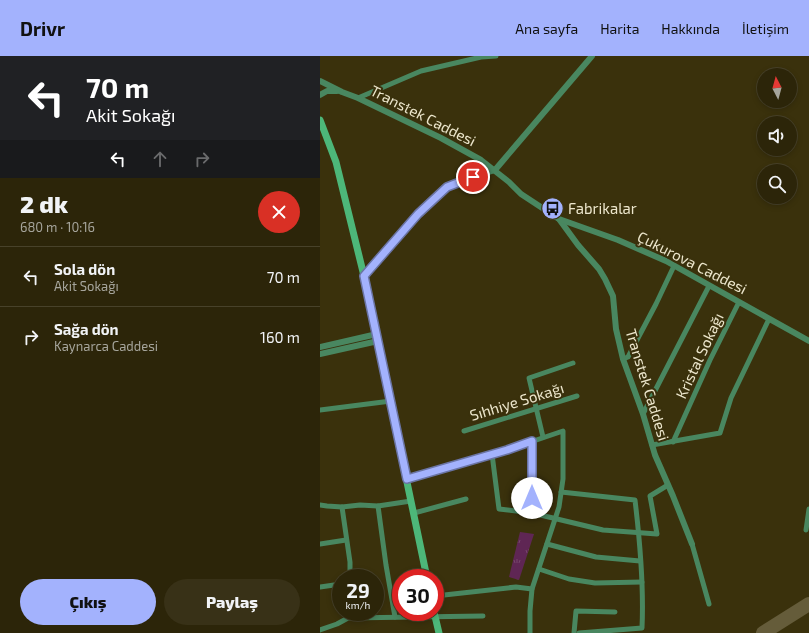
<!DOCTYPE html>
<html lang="tr">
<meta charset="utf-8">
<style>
:root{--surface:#2c2509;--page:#383117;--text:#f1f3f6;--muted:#a6a59c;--line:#48422a;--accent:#a3b2fd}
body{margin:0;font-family:"Exo 2",sans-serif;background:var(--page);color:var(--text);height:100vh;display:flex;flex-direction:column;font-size:15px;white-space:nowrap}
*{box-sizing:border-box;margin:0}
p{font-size:13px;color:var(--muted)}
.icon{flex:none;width:22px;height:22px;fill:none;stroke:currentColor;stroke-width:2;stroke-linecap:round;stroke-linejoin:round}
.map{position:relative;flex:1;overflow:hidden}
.side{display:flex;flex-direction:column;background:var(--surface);width:320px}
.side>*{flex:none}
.hud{background:#202124;color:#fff;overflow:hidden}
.needle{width:26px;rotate:354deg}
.tools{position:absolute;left:437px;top:12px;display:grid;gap:8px}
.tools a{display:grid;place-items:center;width:40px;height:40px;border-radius:50%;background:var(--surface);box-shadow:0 2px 6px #0003,0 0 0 1px var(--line);font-size:20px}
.speed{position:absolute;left:12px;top:513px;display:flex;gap:8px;font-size:20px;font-weight:700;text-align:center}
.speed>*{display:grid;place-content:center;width:52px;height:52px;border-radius:50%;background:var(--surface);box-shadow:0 2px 6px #0003,0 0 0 1px var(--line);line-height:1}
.speed small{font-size:10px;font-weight:400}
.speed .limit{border:6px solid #d22;background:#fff;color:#111}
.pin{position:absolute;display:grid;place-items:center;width:34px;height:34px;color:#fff;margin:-17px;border:2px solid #fff;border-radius:50%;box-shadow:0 1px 4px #0007}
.me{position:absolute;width:44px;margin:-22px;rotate:0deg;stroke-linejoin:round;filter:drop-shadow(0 0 3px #0008)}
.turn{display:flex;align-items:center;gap:14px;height:84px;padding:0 20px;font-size:18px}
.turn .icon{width:52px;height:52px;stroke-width:2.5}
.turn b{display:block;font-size:28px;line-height:34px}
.lanes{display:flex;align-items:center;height:38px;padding:0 20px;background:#0003;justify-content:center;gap:20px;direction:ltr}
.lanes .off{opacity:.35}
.round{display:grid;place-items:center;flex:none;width:42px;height:42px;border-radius:21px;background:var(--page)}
.summary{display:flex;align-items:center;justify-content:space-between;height:68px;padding:0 20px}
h1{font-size:24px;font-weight:800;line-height:30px}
.action{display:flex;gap:8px;margin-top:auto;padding:8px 20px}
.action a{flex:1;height:46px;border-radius:24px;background:var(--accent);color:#111;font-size:16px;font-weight:800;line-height:46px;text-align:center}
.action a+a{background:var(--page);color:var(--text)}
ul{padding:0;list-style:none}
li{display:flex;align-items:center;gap:12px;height:60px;padding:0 20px;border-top:1px solid var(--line)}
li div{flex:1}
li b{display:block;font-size:15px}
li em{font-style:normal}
header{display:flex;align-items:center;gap:24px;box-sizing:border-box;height:56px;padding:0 20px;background:var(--accent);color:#111}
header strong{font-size:19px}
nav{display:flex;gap:22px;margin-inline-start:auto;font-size:14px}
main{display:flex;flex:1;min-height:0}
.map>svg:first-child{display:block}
.park{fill:url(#park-tufts)}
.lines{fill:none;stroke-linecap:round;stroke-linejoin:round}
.taxiway{stroke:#655c3a;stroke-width:14}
.minor{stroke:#498760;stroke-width:5}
.tertiary{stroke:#498760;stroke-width:6}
.secondary{stroke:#4db779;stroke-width:7}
.route-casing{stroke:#6a74a4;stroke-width:10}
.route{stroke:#a3b2fd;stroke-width:7}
.labels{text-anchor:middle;stroke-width:4;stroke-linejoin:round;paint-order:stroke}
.street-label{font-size:15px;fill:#ece6cc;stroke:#3a310c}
.poi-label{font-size:15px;fill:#ece6cc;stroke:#3a310c;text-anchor:start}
</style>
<header>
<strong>Drivr</strong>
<nav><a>Ana sayfa</a><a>Harita</a><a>Hakkında</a><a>İletişim</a></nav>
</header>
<main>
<section class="side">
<div class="hud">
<div class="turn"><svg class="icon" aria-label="left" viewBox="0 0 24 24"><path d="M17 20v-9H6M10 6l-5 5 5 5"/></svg><div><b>70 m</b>Akit Sokağı</div></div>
<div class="lanes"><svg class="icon" aria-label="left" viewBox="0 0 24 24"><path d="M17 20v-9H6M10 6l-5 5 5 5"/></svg><svg class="icon off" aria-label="ahead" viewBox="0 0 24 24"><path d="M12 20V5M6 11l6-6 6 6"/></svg><svg class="icon off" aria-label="right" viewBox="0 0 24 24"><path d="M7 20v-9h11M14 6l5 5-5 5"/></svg></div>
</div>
<div class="summary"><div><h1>2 dk</h1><p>680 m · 10:16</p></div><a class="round" style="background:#d93025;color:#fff"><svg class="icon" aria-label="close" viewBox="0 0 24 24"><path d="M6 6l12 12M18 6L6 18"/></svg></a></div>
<ul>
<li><svg class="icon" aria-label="left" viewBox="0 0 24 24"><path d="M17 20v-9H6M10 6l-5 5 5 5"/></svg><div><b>Sola dön</b><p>Akit Sokağı</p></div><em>70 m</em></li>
<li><svg class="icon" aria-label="right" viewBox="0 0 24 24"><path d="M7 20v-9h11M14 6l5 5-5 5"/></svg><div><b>Sağa dön</b><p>Kaynarca Caddesi</p></div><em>160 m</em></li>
</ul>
<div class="action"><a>Çıkış</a><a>Paylaş</a></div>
</section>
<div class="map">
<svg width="489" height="577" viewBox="0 0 489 577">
<defs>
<pattern id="park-tufts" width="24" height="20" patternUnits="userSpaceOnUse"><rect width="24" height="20" fill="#5f2654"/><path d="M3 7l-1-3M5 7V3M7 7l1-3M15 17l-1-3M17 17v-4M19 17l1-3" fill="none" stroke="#76466b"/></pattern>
</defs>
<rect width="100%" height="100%" fill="#3a310c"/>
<!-- park -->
<polygon class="park" points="200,476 214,478 199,524 189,521"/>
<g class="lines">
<!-- taxiway -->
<polyline class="taxiway" points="443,577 489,548"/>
<!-- minor -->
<g class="minor">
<polyline points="38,42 101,15 161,1 176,0"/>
<polyline points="303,303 308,301 336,248 354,210"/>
<polyline points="0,354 71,345"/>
<polyline points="323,358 389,230"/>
<polyline points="144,375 257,340"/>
<polyline points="223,381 209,322 253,307"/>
<polyline points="212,385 212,457"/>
<polyline points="353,386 390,304 419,246"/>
<polyline points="332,389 400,377 411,342 449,263"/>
<polyline points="172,398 179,453 212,457 283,474 337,478 330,440 348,429"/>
<polyline points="87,423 187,394 243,375 243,423 239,451 212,533 210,555 210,577"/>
<path d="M241 436 315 444C320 486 324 529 322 572L259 577"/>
<polyline points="0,449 7,450 22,451 40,449 58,450 91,445"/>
<polyline points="58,450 66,509 75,561"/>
<polyline points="22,451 30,506 30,522"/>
<polyline points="94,457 146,443"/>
<polyline points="486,474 489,453"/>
<polyline points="0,488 26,484"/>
<polyline points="227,488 276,501 320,505"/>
<polyline points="372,488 389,548"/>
<polyline points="219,513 249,523 275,527 322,526"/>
<polyline points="0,531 21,528"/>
<polyline points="115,540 196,531 212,533"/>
<polyline points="0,574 17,568 28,562 163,560"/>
<polyline points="254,577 256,555 295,556"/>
</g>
<!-- tertiary -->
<g class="tertiary">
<polyline points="0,25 22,36 38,42 121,82 161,104 189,126 201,138 239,163 258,189 279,213 285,223 293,240 296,273 303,303 323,358 335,399 353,440 372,488"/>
<polyline points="0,39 7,35 17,35"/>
<polyline points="239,163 298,184 346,205 489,285"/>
<polyline points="44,220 98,158 127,131 153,121 175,114 272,0"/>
<polyline points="0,291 57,278"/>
<polyline points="0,298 58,285"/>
</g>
<!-- secondary -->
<g class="secondary">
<polyline points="0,64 16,106 44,220 107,522"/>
<polyline points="114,556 119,577"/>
</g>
</g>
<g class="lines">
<defs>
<polyline id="route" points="153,121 127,131 98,158 44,220 87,423 187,394 212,385 212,442"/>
</defs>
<!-- route casing -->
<use href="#route" class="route-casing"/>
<!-- route -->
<use href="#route" class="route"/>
</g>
<!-- icons -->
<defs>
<symbol id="bus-disc" viewBox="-11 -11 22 22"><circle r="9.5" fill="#a3b2fd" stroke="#3a310c"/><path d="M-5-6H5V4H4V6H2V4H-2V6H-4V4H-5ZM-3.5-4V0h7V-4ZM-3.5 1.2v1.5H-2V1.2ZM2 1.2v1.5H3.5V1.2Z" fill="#111"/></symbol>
</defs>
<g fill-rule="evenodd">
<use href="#bus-disc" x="220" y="140" width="25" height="25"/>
</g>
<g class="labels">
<!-- street labels -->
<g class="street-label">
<text transform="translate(103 60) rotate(27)" y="5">Transtek Caddesi</text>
<text transform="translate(372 207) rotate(27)" y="5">Çukurova Caddesi</text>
<text transform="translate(380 300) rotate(-65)" y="5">Kristal Sokağı</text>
<text transform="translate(327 329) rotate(73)" y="5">Transtek Caddesi</text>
<text transform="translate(197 346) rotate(-17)" y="5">Sıhhiye Sokağı</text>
</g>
<!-- poi labels -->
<g class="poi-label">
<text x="248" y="158">Fabrikalar</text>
</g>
</g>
</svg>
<div class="tools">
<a><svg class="needle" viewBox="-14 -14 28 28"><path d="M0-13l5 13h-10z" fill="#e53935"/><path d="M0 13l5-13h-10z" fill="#a6a59c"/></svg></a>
<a><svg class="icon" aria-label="sound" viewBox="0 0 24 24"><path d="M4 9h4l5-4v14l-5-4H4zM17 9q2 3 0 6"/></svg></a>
<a><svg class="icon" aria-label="search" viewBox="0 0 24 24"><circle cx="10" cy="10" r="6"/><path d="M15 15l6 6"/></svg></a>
</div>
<div class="speed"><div>29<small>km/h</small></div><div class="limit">30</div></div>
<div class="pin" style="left:153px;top:121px;background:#d93025"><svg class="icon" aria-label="arrive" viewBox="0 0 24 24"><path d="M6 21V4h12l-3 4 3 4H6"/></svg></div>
<svg class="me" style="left:212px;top:442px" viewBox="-20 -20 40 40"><circle r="19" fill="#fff"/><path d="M0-13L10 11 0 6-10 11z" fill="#a3b2fd"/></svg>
</div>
</main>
